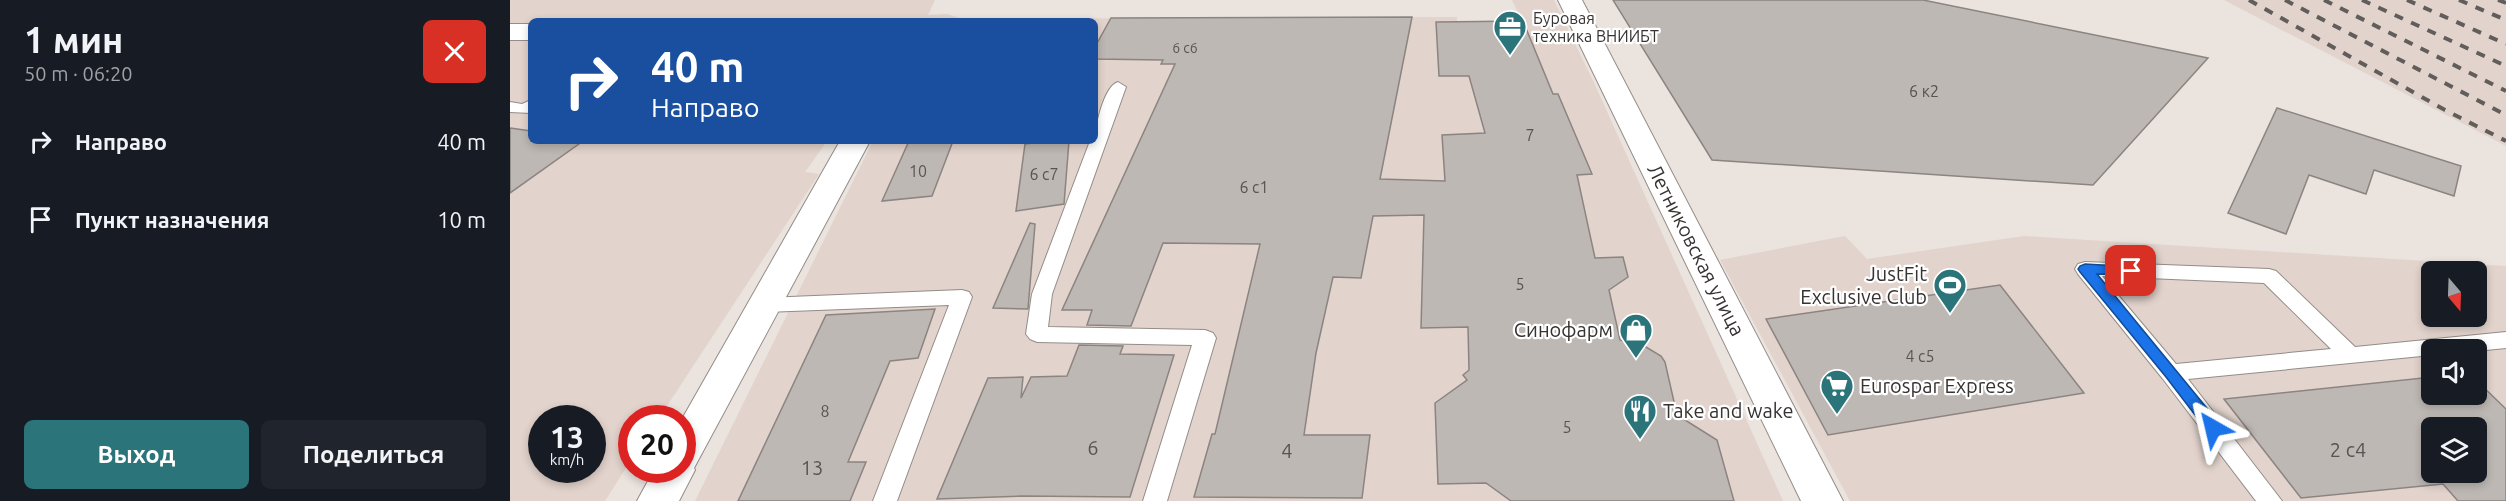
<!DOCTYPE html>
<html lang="ru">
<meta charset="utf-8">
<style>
:root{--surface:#171b24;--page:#20242c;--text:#f1f3f6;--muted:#9ea1a6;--accent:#2a747a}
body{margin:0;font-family:Ubuntu,sans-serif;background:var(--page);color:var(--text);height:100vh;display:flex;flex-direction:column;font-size:22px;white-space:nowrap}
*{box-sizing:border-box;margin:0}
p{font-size:20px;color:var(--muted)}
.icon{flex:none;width:33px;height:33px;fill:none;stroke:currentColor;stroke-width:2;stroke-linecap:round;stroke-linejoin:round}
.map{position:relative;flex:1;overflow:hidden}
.sheet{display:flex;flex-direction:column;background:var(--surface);width:510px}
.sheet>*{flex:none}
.top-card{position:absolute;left:18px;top:18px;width:570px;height:126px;border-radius:9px;box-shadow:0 3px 9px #0003;background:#1a4fa0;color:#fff;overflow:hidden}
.needle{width:39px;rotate:161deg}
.controls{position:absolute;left:1911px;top:261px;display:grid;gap:12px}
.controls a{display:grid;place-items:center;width:66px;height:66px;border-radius:9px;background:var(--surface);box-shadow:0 3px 9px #0003;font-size:30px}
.speed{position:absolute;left:18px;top:405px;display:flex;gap:12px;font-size:30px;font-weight:700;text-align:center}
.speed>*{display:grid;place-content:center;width:78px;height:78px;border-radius:50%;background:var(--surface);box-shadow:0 3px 9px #0003;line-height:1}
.speed small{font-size:15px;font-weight:400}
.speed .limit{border:9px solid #d22;background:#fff;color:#111}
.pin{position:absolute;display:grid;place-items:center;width:51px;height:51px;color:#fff;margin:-26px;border-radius:12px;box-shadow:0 3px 9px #0006}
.me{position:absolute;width:66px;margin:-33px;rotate:323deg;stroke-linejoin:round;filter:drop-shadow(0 0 4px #0008)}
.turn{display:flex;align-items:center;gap:21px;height:126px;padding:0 24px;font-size:27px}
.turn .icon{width:78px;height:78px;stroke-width:2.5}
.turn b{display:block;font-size:42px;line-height:51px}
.round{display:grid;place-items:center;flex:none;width:63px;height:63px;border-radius:9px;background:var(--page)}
.summary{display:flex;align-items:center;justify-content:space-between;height:102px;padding:0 24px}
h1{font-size:36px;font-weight:600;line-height:45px}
.button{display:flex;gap:12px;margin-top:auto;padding:12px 24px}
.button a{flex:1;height:69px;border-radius:9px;background:var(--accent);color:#fff;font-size:24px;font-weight:600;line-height:69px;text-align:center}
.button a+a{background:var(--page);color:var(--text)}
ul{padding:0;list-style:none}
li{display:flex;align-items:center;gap:18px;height:78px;padding:0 24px}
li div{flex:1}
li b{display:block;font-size:22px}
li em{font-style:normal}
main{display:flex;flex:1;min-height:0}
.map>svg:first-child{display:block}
.built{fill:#e2d3cc;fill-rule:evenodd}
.building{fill:#beb8b4;stroke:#8b8481;stroke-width:1.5;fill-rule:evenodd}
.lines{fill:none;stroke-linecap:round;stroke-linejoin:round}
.lane-casing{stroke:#938c88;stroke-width:2}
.street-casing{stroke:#938c88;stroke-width:2}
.lane{fill:#fff;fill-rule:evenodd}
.street{fill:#fff;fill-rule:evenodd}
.rail{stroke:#615d5b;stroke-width:4;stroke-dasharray:9 9;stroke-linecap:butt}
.route{fill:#1a73e8;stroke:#114b97;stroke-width:1.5}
.labels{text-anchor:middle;stroke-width:4.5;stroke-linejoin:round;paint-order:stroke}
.far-number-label{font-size:14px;fill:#585452}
.far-poi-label{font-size:16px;fill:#363332;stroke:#fff;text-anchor:start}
.number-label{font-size:16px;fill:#585452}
.street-label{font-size:20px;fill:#363332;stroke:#fff}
.poi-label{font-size:20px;fill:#363332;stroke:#fff;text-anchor:end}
.near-number-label{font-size:20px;fill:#585452}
</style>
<main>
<section class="sheet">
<div class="summary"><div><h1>1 мин</h1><p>50 m · 06:20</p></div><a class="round" style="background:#d93025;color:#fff"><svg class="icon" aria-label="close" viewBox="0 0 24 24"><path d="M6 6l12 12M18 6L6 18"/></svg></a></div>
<ul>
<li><svg class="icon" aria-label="right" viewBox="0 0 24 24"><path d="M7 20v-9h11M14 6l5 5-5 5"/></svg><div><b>Направо</b></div><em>40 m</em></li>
<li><svg class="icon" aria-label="arrive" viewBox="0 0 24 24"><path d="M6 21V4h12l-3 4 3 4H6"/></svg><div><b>Пункт назначения</b></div><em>10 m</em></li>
</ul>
<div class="button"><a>Выход</a><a>Поделиться</a></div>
</section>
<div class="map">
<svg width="1996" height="501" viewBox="0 0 1996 501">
<rect width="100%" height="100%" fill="#eae3de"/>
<!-- built -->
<g class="built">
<polygon points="0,0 425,0 418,15 437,14 452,19 947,17 947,22 1012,21 1002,0 1044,0 1085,85 1273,501 185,501 363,141 585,141 585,21 21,21 21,24 0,24"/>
<polygon points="1714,0 1996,0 1996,146"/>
<path d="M0 38H21V141H317L295 172 309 174 149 418H122L121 460 95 501H0ZM32 418H82V470H32Z"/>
<path d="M1335 236 1357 259 1514 236 1996 266V501H1340L1210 260ZM1922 272H1966V316H1922ZM1922 350H1966V394H1922ZM1922 428H1966V472H1922Z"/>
</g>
<!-- building -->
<g class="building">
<polygon points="1103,0 1413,0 1698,58 1583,185 1202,160"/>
<polygon points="902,17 870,179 935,181 932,135 975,133 959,76 929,76 926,22 1013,21 1043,94 1048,94 1082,174 1067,175 1085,258 1113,257 1118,277 1099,290 1110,340 1136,347 1151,356 1155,362 1167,415 1207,440 1224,501 1001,501 976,483 928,484 925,403 957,380 953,375 959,370 958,327 911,328 914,215 863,216 851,278 823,277 806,353 794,435 860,435 852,498 684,497 702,434 705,434 750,244 653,243 621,326 577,325 582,310 552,310 665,64 651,64 653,60 585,59 585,47 601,18"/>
<polygon points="1767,108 1951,166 1944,196 1864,170 1856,194 1799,175 1776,234 1718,213"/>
<polygon points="0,128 21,131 21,141 73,141 0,193"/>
<polygon points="399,141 443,141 422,196 372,201"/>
<polygon points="539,141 559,141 554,204 506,211 515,144"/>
<polygon points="520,223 525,224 518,309 483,308"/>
<polygon points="1490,285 1574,393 1318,435 1256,319"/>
<polygon points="425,309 408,358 380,361 338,462 356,462 340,501 228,501 316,315"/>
<polygon points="569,345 613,346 610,354 664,355 620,497 512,496 427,499 478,378 513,377 511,398 521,377 557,376"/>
<path d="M1922 377V394H1966V380L1996 409V501H1948L1933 484 1791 498 1714 399ZM1922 428H1966V472H1922Z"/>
</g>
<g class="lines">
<defs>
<g id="lane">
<path d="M608 82 616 87 542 294 538 327 695 330 703 333 706 338 657 501H633L682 345 527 342 520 339 516 334 522 294 580 141H585C585 127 594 86 608 82Z"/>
<polygon points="21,100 21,113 0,112 0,102 12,104"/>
<path d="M1575 262 1759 269 1766 271 1845 347 1996 332V348L1966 351 1922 350V355L1678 379 1772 501H1746L1653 379 1568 274 1565 269 1568 264ZM1592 276 1754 283 1821 349 1666 364Z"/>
<polygon points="452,290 459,292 462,297 387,501 363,501 439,305 255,312 248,310 245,305 248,300 255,298"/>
</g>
<g id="street">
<polygon points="1048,0 1072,0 1333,501 1291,501"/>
<rect x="0" y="24" width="21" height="16"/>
<polygon points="330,141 360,141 184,468 185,470 169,501 127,501 144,470 172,470 172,419"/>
</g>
</defs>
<!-- lane casing -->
<use href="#lane" class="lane-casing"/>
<!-- street casing -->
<use href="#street" class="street-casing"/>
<!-- lane -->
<use href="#lane" class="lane"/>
<!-- street -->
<use href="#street" class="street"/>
<!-- rail -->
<g class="rail">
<polyline points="1739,0 1935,110 1996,141"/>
<polyline points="1775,0 1996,115"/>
<polyline points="1814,0 1996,91"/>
<polyline points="1852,0 1996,66"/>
<polyline points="1897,0 1996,44"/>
<polyline points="1949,0 1996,20"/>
<polyline points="1988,0 1996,3"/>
</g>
</g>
<!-- route -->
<polygon class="route" points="1575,264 1626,267 1628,271 1621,275 1587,274 1709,423 1711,428 1709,432 1703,434 1698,432 1656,377 1570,272 1568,269 1570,266"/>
<!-- icons -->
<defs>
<symbol id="office-pin" viewBox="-11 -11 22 30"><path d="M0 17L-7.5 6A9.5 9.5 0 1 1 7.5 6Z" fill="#2a747a" stroke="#fff"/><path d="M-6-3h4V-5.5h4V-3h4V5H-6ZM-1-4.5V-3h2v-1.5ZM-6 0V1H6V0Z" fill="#fff"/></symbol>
<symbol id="stadium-pin" viewBox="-11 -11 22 30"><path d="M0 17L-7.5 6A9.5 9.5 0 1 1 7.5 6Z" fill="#2a747a" stroke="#fff"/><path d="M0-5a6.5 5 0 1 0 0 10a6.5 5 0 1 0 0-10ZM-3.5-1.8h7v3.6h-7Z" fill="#fff"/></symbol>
<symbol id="shop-pin" viewBox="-11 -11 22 30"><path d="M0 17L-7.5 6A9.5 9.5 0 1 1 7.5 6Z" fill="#2a747a" stroke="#fff"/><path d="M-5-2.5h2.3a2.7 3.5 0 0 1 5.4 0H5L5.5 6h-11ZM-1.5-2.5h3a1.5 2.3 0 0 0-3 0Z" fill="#fff"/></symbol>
<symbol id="supermarket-pin" viewBox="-11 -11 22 30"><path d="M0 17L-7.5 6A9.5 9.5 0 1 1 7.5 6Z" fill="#2a747a" stroke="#fff"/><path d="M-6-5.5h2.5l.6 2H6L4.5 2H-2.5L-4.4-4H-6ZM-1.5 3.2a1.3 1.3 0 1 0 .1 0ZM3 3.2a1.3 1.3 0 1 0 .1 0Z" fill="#fff"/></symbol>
<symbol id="restaurant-pin" viewBox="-11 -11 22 30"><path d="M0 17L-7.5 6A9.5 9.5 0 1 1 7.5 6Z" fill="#2a747a" stroke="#fff"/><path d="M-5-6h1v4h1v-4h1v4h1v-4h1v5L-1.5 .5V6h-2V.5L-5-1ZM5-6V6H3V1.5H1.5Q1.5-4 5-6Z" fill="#fff"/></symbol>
</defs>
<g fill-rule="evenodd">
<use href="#office-pin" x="981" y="8" width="38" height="52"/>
<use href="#stadium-pin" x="1421" y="266" width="38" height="52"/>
<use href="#shop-pin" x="1107" y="311" width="38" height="52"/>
<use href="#supermarket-pin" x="1308" y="367" width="38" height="52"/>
<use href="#restaurant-pin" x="1111" y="392" width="38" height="52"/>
</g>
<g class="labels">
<!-- far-number labels -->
<g class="far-number-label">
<text x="675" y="53">6 с6</text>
</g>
<!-- far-poi labels -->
<g class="far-poi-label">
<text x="1023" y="24">Буровая<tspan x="1023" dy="18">техника ВНИИБТ</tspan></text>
</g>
<!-- number labels -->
<g class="number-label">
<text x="1414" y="97">6 к2</text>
<text x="1020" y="141">7</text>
<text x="408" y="177">10</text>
<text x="534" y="180">6 с7</text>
<text x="744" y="193">6 с1</text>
<text x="1010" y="290">5</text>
<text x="1410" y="362">4 с5</text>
<text x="315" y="417">8</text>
<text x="1057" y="433">5</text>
</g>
<!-- street labels -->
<g class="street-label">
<text transform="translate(1186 250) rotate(63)" y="7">Летниковская улица</text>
</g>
<!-- poi labels -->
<g class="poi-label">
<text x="1417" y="281">JustFit<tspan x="1417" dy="23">Exclusive Club</tspan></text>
<text x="1103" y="337">Синофарм</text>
<text x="1350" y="393" text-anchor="start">Eurospar Express</text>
<text x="1153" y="418" text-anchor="start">Take and wake</text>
</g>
<!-- near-number labels -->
<g class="near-number-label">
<text x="583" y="455">6</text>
<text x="1838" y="457">2 с4</text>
<text x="777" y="458">4</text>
<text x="302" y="475">13</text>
</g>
</g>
</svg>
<div class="controls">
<a><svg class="needle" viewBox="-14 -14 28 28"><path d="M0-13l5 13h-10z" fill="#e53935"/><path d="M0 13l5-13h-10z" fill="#9ea1a6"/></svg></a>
<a><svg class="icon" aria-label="sound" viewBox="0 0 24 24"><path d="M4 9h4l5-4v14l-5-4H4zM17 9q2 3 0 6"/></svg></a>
<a><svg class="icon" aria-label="layers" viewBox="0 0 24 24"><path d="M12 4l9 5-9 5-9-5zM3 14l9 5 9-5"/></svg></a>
</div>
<div class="speed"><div>13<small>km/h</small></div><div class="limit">20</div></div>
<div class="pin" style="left:1621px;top:271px;background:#d93025"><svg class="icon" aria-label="arrive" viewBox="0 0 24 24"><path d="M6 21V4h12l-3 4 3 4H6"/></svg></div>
<svg class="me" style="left:1703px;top:428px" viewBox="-20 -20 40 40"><path d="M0-17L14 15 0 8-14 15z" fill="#1a73e8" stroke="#fff" stroke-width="4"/></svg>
<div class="top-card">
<div class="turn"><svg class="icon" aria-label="right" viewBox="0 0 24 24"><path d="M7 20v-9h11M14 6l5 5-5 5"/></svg><div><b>40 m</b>Направо</div></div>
</div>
</div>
</main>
